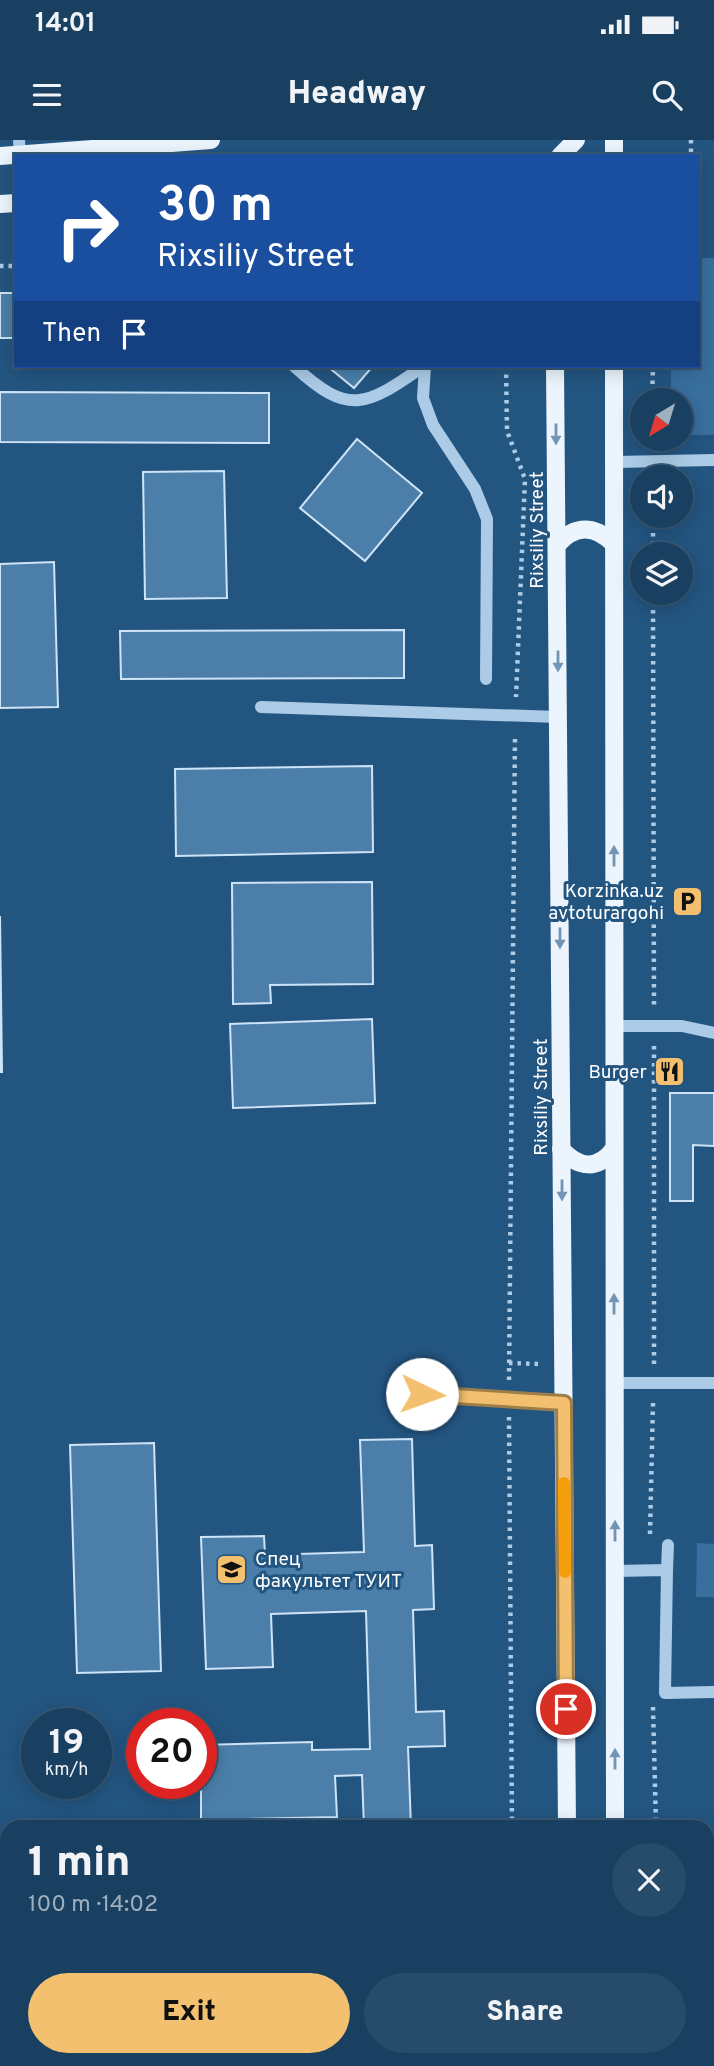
<!DOCTYPE html>
<meta charset="utf-8">
<style>
:root{--surface:#1a4061;--page:#274b6a;--text:#f1f3f6;--muted:#9fafbd;--line:#385976;--accent:#f2c06e}
body{margin:0;font-family:Overpass,sans-serif;background:var(--page);color:var(--text);height:100vh;display:flex;flex-direction:column;font-size:26px;white-space:nowrap}
*{box-sizing:border-box;margin:0}
p{font-size:23px;color:var(--muted)}
.icon{flex:none;width:38px;height:38px;fill:none;stroke:currentColor;stroke-width:2;stroke-linecap:round;stroke-linejoin:round}
.map{position:relative;flex:1;overflow:hidden}
.drawer{position:absolute;left:0px;top:1680px;width:714px;height:247px;display:flex;flex-direction:column;background:var(--surface);border-radius:21px 21px 0 0;box-shadow:0 4px 18px #0003,0 0 0 2px var(--line)}
.drawer>*{flex:none}
.hud{position:absolute;left:14px;top:14px;width:686px;height:214px;border-radius:0px;box-shadow:0 4px 18px #0003,0 0 0 2px var(--line);background:#1a4fa0;color:#fff;overflow:hidden}
.needle{width:46px;rotate:218deg}
.controls{position:absolute;left:630px;top:248px;display:grid;gap:14px}
.controls a{display:grid;place-items:center;width:63px;height:63px;border-radius:50%;background:var(--surface);box-shadow:0 4px 18px #0003,0 0 0 2px var(--line);font-size:35px}
.speed{position:absolute;left:21px;top:1568px;display:flex;gap:14px;font-size:35px;font-weight:700;text-align:center}
.speed>*{display:grid;place-content:center;width:91px;height:91px;border-radius:50%;background:var(--surface);box-shadow:0 4px 18px #0003,0 0 0 2px var(--line);line-height:1}
.speed small{font-size:18px;font-weight:400}
.speed .limit{border:10px solid #d22;background:#fff;color:#111}
.pin{position:absolute;display:grid;place-items:center;width:60px;height:60px;color:#fff;margin:-30px;border:4px solid #fff;border-radius:50%;box-shadow:0 2px 7px #0007}
.me{position:absolute;width:77px;margin:-38px;rotate:93deg;stroke-linejoin:round;filter:drop-shadow(0 0 5px #0008)}
.turn{display:flex;align-items:center;gap:24px;height:147px;padding:0 28px;font-size:32px}
.turn .icon{width:91px;height:91px;stroke-width:2.5}
.turn b{display:block;font-size:49px;line-height:60px}
.then{display:flex;align-items:center;height:66px;padding:0 28px;background:#0003;gap:14px;font-size:26px}
.round{display:grid;place-items:center;flex:none;width:74px;height:74px;border-radius:37px;background:var(--page)}
.summary{display:flex;align-items:center;justify-content:space-between;height:119px;padding:0 28px}
h1{font-size:42px;font-weight:800;line-height:52px}
.cta{display:flex;gap:14px;margin-top:auto;padding:14px 28px}
.cta a{flex:1;height:80px;border-radius:42px;background:var(--accent);color:#111;font-size:28px;font-weight:800;line-height:80px;text-align:center}
.cta a+a{background:var(--page);color:var(--text)}
.status{display:flex;justify-content:space-between;align-items:center;height:49px;padding:0 35px;background:var(--surface);direction:ltr}
.status svg{height:19px;fill:currentColor}
header{display:flex;justify-content:space-between;align-items:center;height:91px;padding:0 28px;background:var(--surface);font-size:32px;font-weight:800}
.map>svg:first-child{display:block}
.green{fill:#386f9f}
.building{fill:#4b7faa;stroke:#cee4f6;stroke-width:2}
.lines{fill:none;stroke-linecap:round;stroke-linejoin:round}
.path{stroke:#abcbe7;stroke-width:4.5;stroke-dasharray:3.5 5;stroke-linecap:butt}
.minor{stroke:#abcbe7;stroke-width:12}
.major{stroke:#ecf5fd;stroke-width:18}
.oneway{fill:#7395b3}
.route-casing{stroke:#9d7d48;stroke-width:18}
.route{stroke:#f2c06e;stroke-width:12}
.slow{stroke:#f59e0b;stroke-width:12}
.labels{text-anchor:middle;stroke-width:6;stroke-linejoin:round;paint-order:stroke}
.street-label{font-size:19px;fill:#fff;stroke:#235581}
.poi-label{font-size:19px;fill:#fff;stroke:#235581;text-anchor:end}
</style>
<div class="status"><b>14:01</b><svg viewBox="0 0 49 12"><path d="M0 12V9h3v3zM5 12V6h3v6zM10 12V3h3v9zM15 12V0h3v12zM26 1h20v11H26zM47 4h2v5h-2z"/></svg></div>
<header><svg class="icon" aria-label="menu" viewBox="0 0 24 24"><path d="M4 6h16M4 12h16M4 18h16"/></svg>Headway<svg class="icon" aria-label="search" viewBox="0 0 24 24"><circle cx="10" cy="10" r="6"/><path d="M15 15l6 6"/></svg></header>
<div class="map">
<svg width="714" height="1926" viewBox="0 0 714 1926">
<rect width="100%" height="100%" fill="#235581"/>
<!-- green -->
<g class="green">
<polygon points="698,118 714,118 714,295 681,295 681,261 671,261 671,226 698,226"/>
<polygon points="697,1403 714,1404 714,1457 696,1457"/>
</g>
<!-- building -->
<g class="building">
<rect x="0" y="153" width="16" height="45"/>
<polygon points="327,226 373,226 354,248"/>
<polygon points="0,252 269,253 269,303 0,302"/>
<polygon points="357,299 422,353 365,421 300,368"/>
<polygon points="224,331 227,458 145,459 143,332"/>
<polygon points="54,422 58,567 0,568 0,424"/>
<polygon points="404,490 404,538 121,539 120,491"/>
<polygon points="372,626 373,712 176,716 175,629"/>
<polygon points="372,742 373,844 270,845 271,863 233,864 232,743"/>
<polygon points="0,776 2,932 0,932"/>
<polygon points="372,879 375,963 233,968 230,884"/>
<polygon points="670,953 714,953 714,1006 693,1005 693,1061 670,1061"/>
<polygon points="412,1299 415,1406 432,1405 434,1469 413,1470 416,1572 444,1571 445,1606 408,1607 411,1687 364,1687 362,1635 335,1636 337,1677 201,1680 201,1605 312,1602 312,1610 370,1609 366,1471 271,1474 273,1527 206,1529 201,1397 264,1396 265,1415 364,1412 360,1300"/>
<polygon points="154,1303 161,1531 77,1533 70,1305"/>
<polygon points="21,1920 146,1920 145,1926 21,1926"/>
<rect x="249" y="1920" width="131" height="6"/>
<rect x="387" y="1920" width="90" height="6"/>
</g>
<g class="lines">
<!-- path -->
<g class="path">
<polyline points="691,0 691,16"/>
<polyline points="0,126 16,126"/>
<polyline points="506,226 507,291 525,339 516,557"/>
<polyline points="652,261 653,226"/>
<polyline points="653,376 653,415"/>
<polyline points="653,453 654,869"/>
<polyline points="654,906 654,1226"/>
<polyline points="509,1223 541,1224"/>
<polyline points="509,1240 515,594"/>
<polyline points="509,1277 512,1687"/>
<polyline points="650,1394 653,1263"/>
<polyline points="653,1567 656,1687"/>
<polyline points="515,1920 515,1926"/>
<polyline points="672,1920 672,1926"/>
</g>
<!-- minor -->
<g class="minor">
<polyline points="19,0 20,15"/>
<path d="M294 226C350 278 367 265 424 226"/>
<polyline points="425,226 423,258 433,285 475,349 487,379 486,539"/>
<polyline points="614,322 714,320"/>
<polyline points="261,567 558,577"/>
<polyline points="614,886 682,886 714,893"/>
<polyline points="614,1243 714,1243"/>
<polyline points="422,1254 563,1263"/>
<polyline points="667,1430 668,1405"/>
<polyline points="615,1431 667,1430 665,1553 714,1552"/>
</g>
<!-- major -->
<g class="major">
<polyline points="614,0 614,16"/>
<polyline points="0,16 211,0"/>
<polyline points="560,16 576,0"/>
<polyline points="0,64 16,63"/>
<polyline points="555,226 567,1687"/>
<polyline points="614,226 615,1687"/>
<path d="M557 405C575 384 595 385 614 404"/>
<path d="M561 1009C579 1029 598 1030 614 1009"/>
<polyline points="573,1920 574,1926"/>
<polyline points="623,1920 624,1926"/>
<polyline points="560,1926 561,1920"/>
</g>
</g>
<!-- one-way arrows -->
<defs><path id="oneway-solid" d="M-6-.8H1V-3.2L6.5 0L1 3.2V.8H-6Z" transform="scale(1.75)"/></defs>
<g class="oneway">
<use href="#oneway-solid" transform="translate(556 294) rotate(90)"/>
<use href="#oneway-solid" transform="translate(558 521) rotate(90)"/>
<use href="#oneway-solid" transform="translate(614 716) rotate(-90)"/>
<use href="#oneway-solid" transform="translate(560 798) rotate(90)"/>
<use href="#oneway-solid" transform="translate(562 1050) rotate(90)"/>
<use href="#oneway-solid" transform="translate(614 1164) rotate(-90)"/>
<use href="#oneway-solid" transform="translate(615 1391) rotate(-90)"/>
<use href="#oneway-solid" transform="translate(615 1619) rotate(-90)"/>
</g>
<g class="lines">
<defs>
<polyline id="route" points="422,1254 564,1263 566,1569"/>
</defs>
<!-- route casing -->
<use href="#route" class="route-casing"/>
<!-- route -->
<use href="#route" class="route"/>
<!-- slow -->
<polyline class="slow" points="564,1343 565,1432"/>
</g>
<!-- icons -->
<defs>
<symbol id="parking-square" viewBox="-11 -11 22 22"><rect x="-9" y="-9" width="18" height="18" rx="4" fill="#f2c06e" stroke="#235581"/><path d="M-3.5-5.5H1a3.5 3.5 0 0 1 0 7H-1V5.5H-3.5ZM-1-3.4V-.6H.8a1.4 1.4 0 0 0 0-2.8Z" fill="#111"/></symbol>
<symbol id="restaurant-square" viewBox="-11 -11 22 22"><rect x="-9" y="-9" width="18" height="18" rx="4" fill="#f2c06e" stroke="#235581"/><path d="M-5-6h1v4h1v-4h1v4h1v-4h1v5L-1.5 .5V6h-2V.5L-5-1ZM5-6V6H3V1.5H1.5Q1.5-4 5-6Z" fill="#111"/></symbol>
<symbol id="university-square" viewBox="-11 -11 22 22"><rect x="-9" y="-9" width="18" height="18" rx="4" fill="#f2c06e" stroke="#235581"/><path d="M0-5L7-2L0 1L-7-2ZM-4 1L0 2.5L4 1V4Q0 6-4 4Z" fill="#111"/></symbol>
</defs>
<g fill-rule="evenodd">
<use href="#parking-square" x="670" y="744" width="35" height="35"/>
<use href="#restaurant-square" x="652" y="914" width="35" height="35"/>
<use href="#university-square" x="214" y="1412" width="35" height="35"/>
</g>
<g class="labels">
<!-- street labels -->
<g class="street-label">
<text transform="translate(536 390) rotate(-90)" y="7">Rixsiliy Street</text>
<text transform="translate(540 957) rotate(-90)" y="7">Rixsiliy Street</text>
</g>
<!-- poi labels -->
<g class="poi-label">
<text x="664" y="757">Korzinka.uz<tspan x="664" dy="22">avtoturargohi</tspan></text>
<text x="647" y="938">Burger</text>
<text x="255" y="1425" text-anchor="start">Спец<tspan x="255" dy="22">факультет ТУИТ</tspan></text>
</g>
</g>
</svg>
<div class="controls">
<a><svg class="needle" viewBox="-14 -14 28 28"><path d="M0-13l5 13h-10z" fill="#e53935"/><path d="M0 13l5-13h-10z" fill="#9fafbd"/></svg></a>
<a><svg class="icon" aria-label="sound" viewBox="0 0 24 24"><path d="M4 9h4l5-4v14l-5-4H4zM17 9q2 3 0 6"/></svg></a>
<a><svg class="icon" aria-label="layers" viewBox="0 0 24 24"><path d="M12 4l9 5-9 5-9-5zM3 14l9 5 9-5"/></svg></a>
</div>
<div class="speed"><div>19<small>km/h</small></div><div class="limit">20</div></div>
<div class="pin" style="left:566px;top:1569px;background:#d93025"><svg class="icon" aria-label="arrive" viewBox="0 0 24 24"><path d="M6 21V4h12l-3 4 3 4H6"/></svg></div>
<svg class="me" style="left:422px;top:1254px" viewBox="-20 -20 40 40"><circle r="19" fill="#fff"/><path d="M0-13L10 11 0 6-10 11z" fill="#f2c06e"/></svg>
<div class="hud">
<div class="turn"><svg class="icon" aria-label="right" viewBox="0 0 24 24"><path d="M7 20v-9h11M14 6l5 5-5 5"/></svg><div><b>30 m</b>Rixsiliy Street</div></div>
<div class="then">Then<svg class="icon" aria-label="arrive" viewBox="0 0 24 24"><path d="M6 21V4h12l-3 4 3 4H6"/></svg></div>
</div>
<section class="drawer">
<div class="summary"><div><h1>1 min</h1><p>100 m · 14:02</p></div><a class="round"><svg class="icon" aria-label="close" viewBox="0 0 24 24"><path d="M6 6l12 12M18 6L6 18"/></svg></a></div>
<div class="cta"><a>Exit</a><a>Share</a></div>
</section>
</div>
